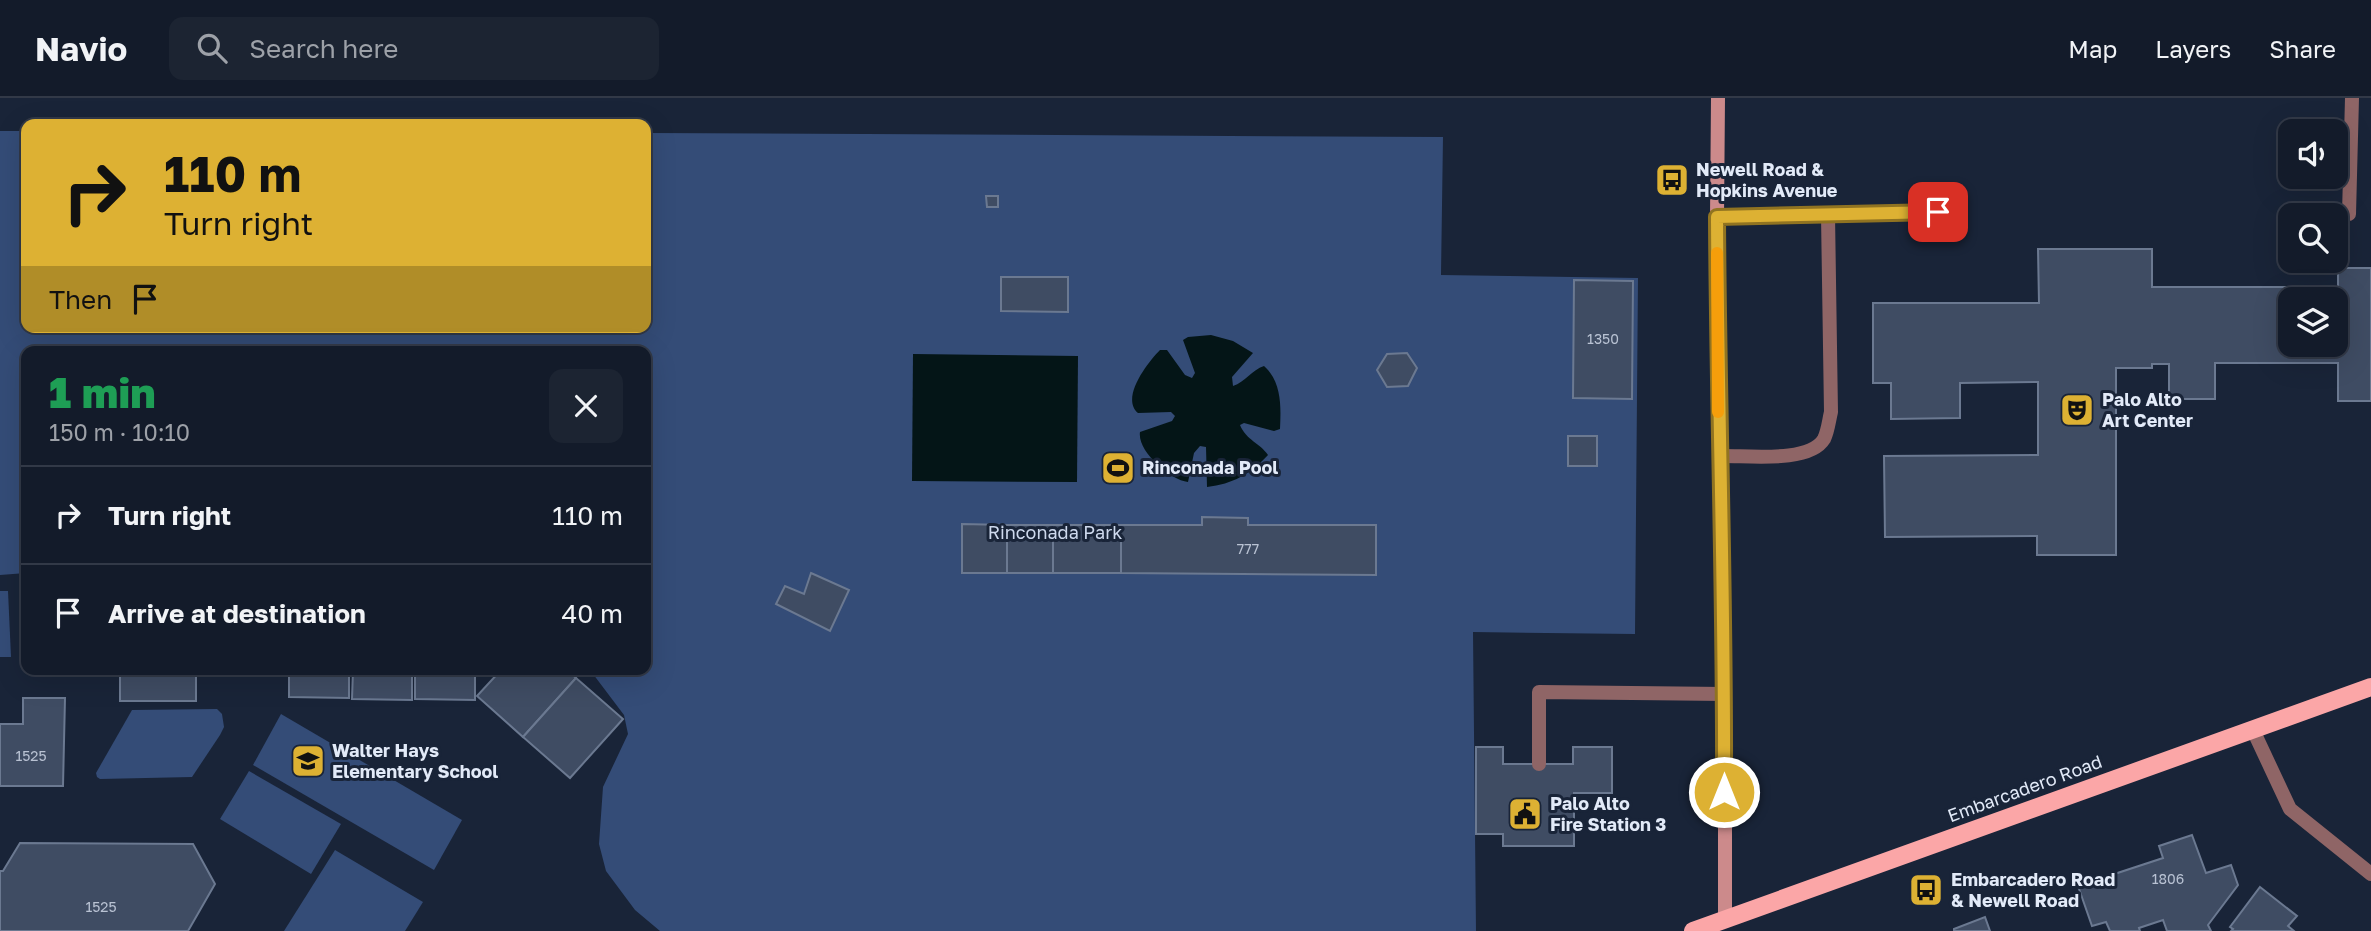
<!DOCTYPE html>
<meta charset="utf-8">
<style>
:root{--surface:#131b2a;--page:#1c2432;--text:#f1f3f6;--muted:#9da1a8;--line:#323947}
body{margin:0;font-family:"Golos Text",sans-serif;background:var(--page);color:var(--text);height:100vh;display:flex;flex-direction:column;font-size:26px;white-space:nowrap}
*{box-sizing:border-box;margin:0}
p{font-size:23px;color:var(--muted)}
.icon{flex:none;width:38px;height:38px;fill:none;stroke:currentColor;stroke-width:2;stroke-linecap:round;stroke-linejoin:round}
.map{position:relative;flex:1;overflow:hidden}
.details{position:absolute;left:21px;top:248px;width:630px;height:329px;display:flex;flex-direction:column;background:var(--surface);border-radius:14px;box-shadow:0 7px 28px #0002,0 0 0 2px var(--line)}
.details>*{flex:none}
.top-card{position:absolute;left:21px;top:21px;width:630px;height:214px;border-radius:14px;box-shadow:0 7px 28px #0002,0 0 0 2px var(--line);background:#ddb133;color:#111;overflow:hidden}
.fabs{position:absolute;left:2278px;top:21px;display:grid;gap:14px}
.fabs a{display:grid;place-items:center;width:70px;height:70px;border-radius:14px;background:var(--surface);box-shadow:0 7px 28px #0002,0 0 0 2px var(--line);font-size:35px}
.pin{position:absolute;display:grid;place-items:center;width:60px;height:60px;color:#fff;margin:-30px;border-radius:14px;box-shadow:0 4px 10px #0006}
.me{position:absolute;width:77px;margin:-38px;rotate:0deg;stroke-linejoin:round;filter:drop-shadow(0 0 5px #0008)}
.turn{display:flex;align-items:center;gap:24px;height:147px;padding:0 28px;font-size:32px}
.turn .icon{width:91px;height:91px;stroke-width:2.5}
.turn b{display:block;font-size:49px;line-height:60px}
.then{display:flex;align-items:center;height:66px;padding:0 28px;background:#0003;gap:14px;font-size:26px}
.round{display:grid;place-items:center;flex:none;width:74px;height:74px;border-radius:14px;background:var(--page)}
.summary{display:flex;align-items:center;justify-content:space-between;height:119px;padding:0 28px}
h1{font-size:42px;font-weight:800;line-height:52px;color:#1e9e55}
ul{padding:0;list-style:none}
li{display:flex;align-items:center;gap:21px;height:98px;padding:0 28px;border-top:2px solid var(--line)}
li div{flex:1}
li b{display:block;font-size:26px}
li em{font-style:normal}
header{display:flex;align-items:center;gap:42px;box-sizing:border-box;height:98px;padding:0 35px;background:var(--surface);border-bottom:2px solid var(--line)}
header strong{font-size:33px}
nav{display:flex;gap:38px;margin-inline-start:auto;font-size:24px}
.search{width:490px;height:63px;background:var(--page);display:flex;align-items:center;gap:18px;box-sizing:border-box;padding:0 24px;border-radius:14px;color:var(--muted);font-size:26px}
.map>svg:first-child{display:block}
.green{fill:#344c77}
.water{fill:#041517}
.building{fill:#3f4c63;stroke:#6b7991;stroke-width:2;fill-rule:evenodd}
.lines{fill:none;stroke-linecap:round;stroke-linejoin:round}
.lane{stroke:#8f6566;stroke-width:14}
.street{stroke:#8f6566;stroke-width:14}
.secondary{stroke:#cc8a8b;stroke-width:14}
.primary{stroke:#fba6a7;stroke-width:18}
.route-casing{stroke:#907321;stroke-width:18}
.route{stroke:#ddb133;stroke-width:12}
.slow{stroke:#f59e0b;stroke-width:12}
.labels{text-anchor:middle;stroke-width:6;stroke-linejoin:round;paint-order:stroke}
.number-label{font-size:14px;fill:#b9c2d3}
.poi-label{font-size:18px;font-weight:bold;fill:#e2eaf8;stroke:#192438;text-anchor:start}
.park-label{font-size:18px;fill:#ced9ed;stroke:#192438}
.street-label{font-size:18px;fill:#e2eaf8;stroke:#192438}
</style>
<header>
<strong>Navio</strong>
<div class="search"><svg class="icon" aria-label="search" viewBox="0 0 24 24"><circle cx="10" cy="10" r="6"/><path d="M15 15l6 6"/></svg>Search here</div>
<nav><a>Map</a><a>Layers</a><a>Share</a></nav>
</header>
<div class="map">
<svg width="2371" height="833" viewBox="0 0 2371 833">
<rect width="100%" height="100%" fill="#192438"/>
<!-- green -->
<g class="green">
<polygon points="0,33 26,33 26,229 646,229 646,35 1443,39 1441,177 1638,180 1635,536 1473,534 1476,833 660,833 635,812 606,773 599,746 603,689 628,636 624,617 590,572 646,572 646,254 26,254 26,475 0,477"/>
<polygon points="0,493 8,493 11,559 0,559"/>
<polygon points="217,611 222,616 224,629 220,637 192,679 100,681 97,679 96,675 132,612"/>
<polygon points="281,616 462,722 434,772 253,667"/>
<polygon points="249,673 341,726 311,776 220,721"/>
<polygon points="335,752 423,804 405,833 284,833"/>
</g>
<!-- water -->
<g class="water">
<path d="M1211 237 1233 243 1253 255 1232 279 1233 288C1245 284 1252 272 1264 268 1282 284 1281 309 1280 331L1274 333 1244 325 1240 327C1246 342 1260 345 1268 357 1250 376 1233 386 1207 389L1206 349 1200 348 1194 355 1188 384C1170 382 1137 353 1140 334L1172 323 1175 318 1171 314 1138 315C1120 300 1148 264 1160 252H1167L1185 277 1192 280 1195 275 1183 242 1188 239Z"/>
<polygon points="913,256 1078,258 1077,384 912,383"/>
</g>
<!-- building -->
<g class="building">
<polygon points="986,98 998,98 998,109 987,109"/>
<path d="M2038 151H2152V189H2338V170H2371V303H2338V265H2215V301H2169V266H2152V270H2116V457H2037V438L1885 439 1884 358 2038 357V284L1960 285V320L1891 321V285H1873V205H2039ZM2291 201H2336V247H2291Z"/>
<polygon points="1001,179 1068,179 1068,214 1001,213"/>
<polygon points="1574,182 1633,183 1632,301 1573,300"/>
<polygon points="1407,255 1417,270 1408,288 1387,289 1377,272 1387,256"/>
<rect x="1568" y="338" width="29" height="30"/>
<polygon points="1202,419 1248,420 1248,427 1376,427 1376,477 1121,475 1121,427 1202,427"/>
<polygon points="962,426 1007,427 1007,475 962,475"/>
<rect x="1007" y="427" width="46" height="48"/>
<rect x="1053" y="427" width="68" height="48"/>
<polygon points="811,475 849,492 830,533 776,506 785,488 804,496"/>
<rect x="120" y="572" width="76" height="31"/>
<polygon points="289,572 349,572 349,600 289,599"/>
<polygon points="353,572 412,572 412,602 352,601"/>
<polygon points="415,572 475,572 475,602 415,601"/>
<polygon points="501,572 567,572 576,580 523,639 477,598"/>
<polygon points="576,580 623,621 570,680 523,639"/>
<polygon points="23,600 65,600 63,688 0,688 0,626 23,626"/>
<polygon points="1476,649 1503,649 1503,666 1573,666 1573,649 1612,649 1612,695 1574,695 1574,748 1503,748 1503,736 1476,736"/>
<polygon points="2192,737 2206,775 2231,767 2238,787 2208,827 2211,833 2167,833 2163,822 2139,830 2140,833 2110,833 2106,824 2092,828 2078,788 2163,760 2159,748"/>
<polygon points="20,745 193,746 215,786 188,833 0,833 0,773 3,773"/>
<polygon points="2260,789 2297,818 2288,828 2294,833 2231,833 2233,831 2230,829"/>
<polygon points="1985,819 1990,833 1954,833 1954,831"/>
</g>
<g class="lines">
<!-- lane -->
<g class="lane">
<polyline points="2349,116 2352,0"/>
<polyline points="1717,119 1938,115"/>
<path d="M1719 358C1745 357 1809 366 1824 341 1828 333 1829 322 1831 314L1828 117"/>
<polyline points="1539,666 1539,594 1725,596"/>
</g>
<!-- street -->
<polyline class="street" points="2253,632 2290,711 2371,776"/>
<!-- secondary -->
<polyline class="secondary" points="1718,0 1717,119 1725,596 1725,822"/>
<!-- primary -->
<polyline class="primary" points="1693,833 2371,589"/>
</g>
<g class="lines">
<defs>
<path id="route" d="M1724 694C1725 502 1718 311 1717 119L1938 114"/>
</defs>
<!-- route casing -->
<use href="#route" class="route-casing"/>
<!-- route -->
<use href="#route" class="route"/>
<!-- slow -->
<polyline class="slow" points="1717,155 1718,314"/>
</g>
<!-- icons -->
<defs>
<symbol id="bus-square" viewBox="-11 -11 22 22"><rect x="-9" y="-9" width="18" height="18" rx="4" fill="#ddb133" stroke="#192438"/><path d="M-5-6H5V4H4V6H2V4H-2V6H-4V4H-5ZM-3.5-4V0h7V-4ZM-3.5 1.2v1.5H-2V1.2ZM2 1.2v1.5H3.5V1.2Z" fill="#111"/></symbol>
<symbol id="theatre-square" viewBox="-11 -11 22 22"><rect x="-9" y="-9" width="18" height="18" rx="4" fill="#ddb133" stroke="#192438"/><path d="M-5-5.5Q0-4 5-5.5V0Q5 5 0 6Q-5 5-5 0ZM-3.3-2.5H-1v1.5H-3.3ZM1-2.5H3.3v1.5H1ZM-2.8 1Q0 5.5 2.8 1Z" fill="#111"/></symbol>
<symbol id="stadium-square" viewBox="-11 -11 22 22"><rect x="-9" y="-9" width="18" height="18" rx="4" fill="#ddb133" stroke="#192438"/><path d="M0-5a6.5 5 0 1 0 0 10a6.5 5 0 1 0 0-10ZM-3.5-1.8h7v3.6h-7Z" fill="#111"/></symbol>
<symbol id="school-square" viewBox="-11 -11 22 22"><rect x="-9" y="-9" width="18" height="18" rx="4" fill="#ddb133" stroke="#192438"/><path d="M0-5L7-2L0 1L-7-2ZM-4 1L0 2.5L4 1V4Q0 6-4 4Z" fill="#111"/></symbol>
<symbol id="civic-square" viewBox="-11 -11 22 22"><rect x="-9" y="-9" width="18" height="18" rx="4" fill="#ddb133" stroke="#192438"/><path d="M-.6-6.5H3V-4.5H.6V-3L4-1V1h2V6H-6V1h2V-1L-.6-3ZM-1.2 2.5V6h2.4V2.5Z" fill="#111"/></symbol>
</defs>
<g fill-rule="evenodd">
<use href="#bus-square" x="1653" y="63" width="38" height="38"/>
<use href="#theatre-square" x="2058" y="293" width="38" height="38"/>
<use href="#stadium-square" x="1099" y="351" width="38" height="38"/>
<use href="#school-square" x="289" y="644" width="38" height="38"/>
<use href="#civic-square" x="1506" y="697" width="38" height="38"/>
<use href="#bus-square" x="1907" y="773" width="38" height="38"/>
</g>
<g class="labels">
<!-- number labels -->
<g class="number-label">
<text x="1603" y="246">1350</text>
<text x="1248" y="456">777</text>
<text x="31" y="663">1525</text>
<text x="2168" y="786">1806</text>
<text x="101" y="814">1525</text>
</g>
<!-- poi labels -->
<g class="poi-label">
<text x="1696" y="78">Newell Road &amp;<tspan x="1696" dy="21">Hopkins Avenue</tspan></text>
<text x="2102" y="308">Palo Alto<tspan x="2102" dy="21">Art Center</tspan></text>
<text x="1142" y="376">Rinconada Pool</text>
<text x="332" y="659">Walter Hays<tspan x="332" dy="21">Elementary School</tspan></text>
<text x="1550" y="712">Palo Alto<tspan x="1550" dy="21">Fire Station 3</tspan></text>
<text x="1951" y="788">Embarcadero Road<tspan x="1951" dy="21">&amp; Newell Road</tspan></text>
</g>
<!-- park labels -->
<g class="park-label">
<text x="1055" y="441">Rinconada Park</text>
</g>
<!-- street labels -->
<g class="street-label">
<text transform="translate(2025 691) rotate(-20)" y="6">Embarcadero Road</text>
</g>
</g>
</svg>
<div class="fabs">
<a><svg class="icon" aria-label="sound" viewBox="0 0 24 24"><path d="M4 9h4l5-4v14l-5-4H4zM17 9q2 3 0 6"/></svg></a>
<a><svg class="icon" aria-label="search" viewBox="0 0 24 24"><circle cx="10" cy="10" r="6"/><path d="M15 15l6 6"/></svg></a>
<a><svg class="icon" aria-label="layers" viewBox="0 0 24 24"><path d="M12 4l9 5-9 5-9-5zM3 14l9 5 9-5"/></svg></a>
</div>
<div class="pin" style="left:1938px;top:114px;background:#d93025"><svg class="icon" aria-label="arrive" viewBox="0 0 24 24"><path d="M6 21V4h12l-3 4 3 4H6"/></svg></div>
<svg class="me" style="left:1724px;top:694px" viewBox="-20 -20 40 40"><circle r="17" fill="#ddb133" stroke="#fff" stroke-width="3"/><path d="M0-11L8 9 0 5-8 9z" fill="#fff"/></svg>
<div class="top-card">
<div class="turn"><svg class="icon" aria-label="right" viewBox="0 0 24 24"><path d="M7 20v-9h11M14 6l5 5-5 5"/></svg><div><b>110 m</b>Turn right</div></div>
<div class="then">Then<svg class="icon" aria-label="arrive" viewBox="0 0 24 24"><path d="M6 21V4h12l-3 4 3 4H6"/></svg></div>
</div>
<section class="details">
<div class="summary"><div><h1>1 min</h1><p>150 m · 10:10</p></div><a class="round"><svg class="icon" aria-label="close" viewBox="0 0 24 24"><path d="M6 6l12 12M18 6L6 18"/></svg></a></div>
<ul>
<li><svg class="icon" aria-label="right" viewBox="0 0 24 24"><path d="M7 20v-9h11M14 6l5 5-5 5"/></svg><div><b>Turn right</b></div><em>110 m</em></li>
<li><svg class="icon" aria-label="arrive" viewBox="0 0 24 24"><path d="M6 21V4h12l-3 4 3 4H6"/></svg><div><b>Arrive at destination</b></div><em>40 m</em></li>
</ul>
</section>
</div>
